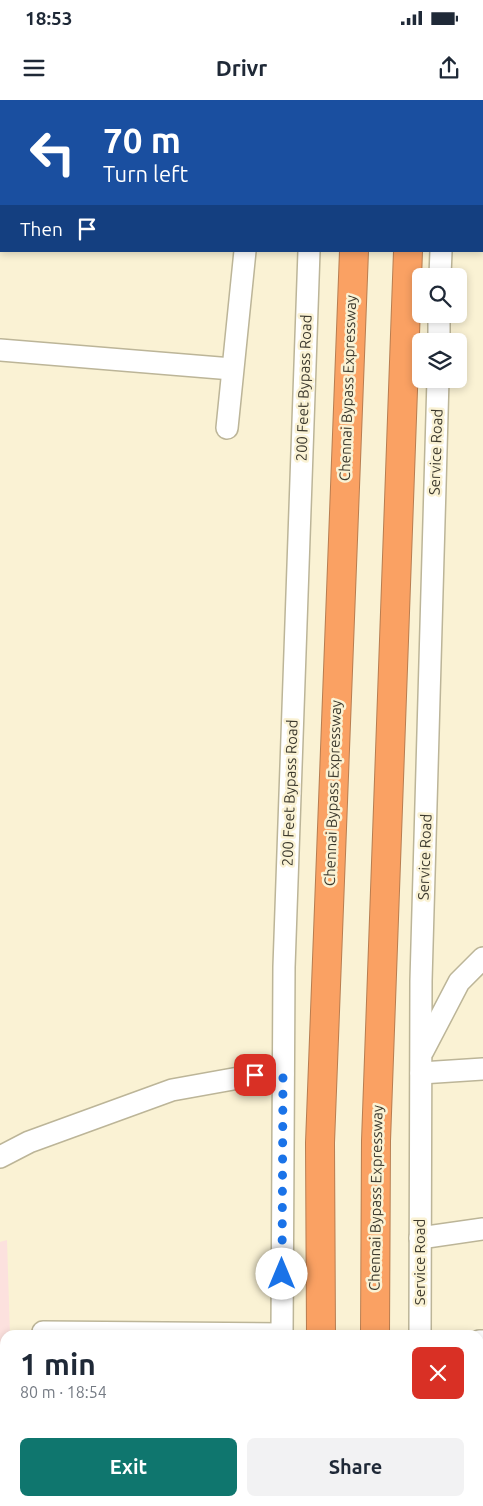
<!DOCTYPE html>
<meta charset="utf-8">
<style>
:root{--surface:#fff;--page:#f2f2f3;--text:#1f2937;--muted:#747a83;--accent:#0f766e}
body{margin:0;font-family:Ubuntu,sans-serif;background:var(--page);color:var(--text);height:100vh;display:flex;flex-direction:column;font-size:19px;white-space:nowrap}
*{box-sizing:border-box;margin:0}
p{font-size:16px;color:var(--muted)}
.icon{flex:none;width:28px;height:28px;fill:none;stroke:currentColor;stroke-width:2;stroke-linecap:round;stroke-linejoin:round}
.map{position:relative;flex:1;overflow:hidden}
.side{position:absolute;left:0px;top:1230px;width:484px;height:176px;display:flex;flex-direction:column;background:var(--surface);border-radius:15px 15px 0 0;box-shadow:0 2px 8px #0003}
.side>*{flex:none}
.banner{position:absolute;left:0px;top:0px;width:484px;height:152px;box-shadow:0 2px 8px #0003;background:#1a4fa0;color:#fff;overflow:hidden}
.buttons{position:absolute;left:412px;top:168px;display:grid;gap:10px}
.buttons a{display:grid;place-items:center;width:55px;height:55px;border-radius:8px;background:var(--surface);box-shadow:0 2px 8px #0003;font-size:25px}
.pin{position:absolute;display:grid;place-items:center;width:42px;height:42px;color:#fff;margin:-21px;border-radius:10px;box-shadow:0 2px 8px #0006}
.me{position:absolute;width:55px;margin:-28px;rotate:0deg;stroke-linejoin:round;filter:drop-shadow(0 0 4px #0008)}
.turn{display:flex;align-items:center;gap:18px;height:105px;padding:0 20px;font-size:22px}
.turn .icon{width:65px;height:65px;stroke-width:2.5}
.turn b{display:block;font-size:35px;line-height:42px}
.then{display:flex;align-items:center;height:48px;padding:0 20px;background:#0003;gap:10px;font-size:19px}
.round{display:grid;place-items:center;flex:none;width:52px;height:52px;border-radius:8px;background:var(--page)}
.headline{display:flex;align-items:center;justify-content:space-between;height:85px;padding:0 20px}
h1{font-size:30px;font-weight:700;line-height:38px}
.primary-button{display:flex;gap:10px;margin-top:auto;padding:10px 20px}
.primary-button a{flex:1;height:58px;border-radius:8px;background:var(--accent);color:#fff;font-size:20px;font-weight:700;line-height:58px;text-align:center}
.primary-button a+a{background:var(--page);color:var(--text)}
.status{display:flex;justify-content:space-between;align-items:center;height:35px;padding:0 25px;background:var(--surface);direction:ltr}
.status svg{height:14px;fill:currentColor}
header{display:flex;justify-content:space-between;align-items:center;height:65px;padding:0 20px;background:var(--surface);font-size:22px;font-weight:700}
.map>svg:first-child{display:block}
.education{fill:#fce1de}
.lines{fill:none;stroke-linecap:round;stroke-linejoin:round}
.minor-casing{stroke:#bcb598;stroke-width:24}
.highway-casing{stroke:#b87d50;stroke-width:30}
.minor{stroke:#fff;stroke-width:21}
.highway{stroke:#faa163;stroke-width:28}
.route{stroke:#1a73e8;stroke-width:9;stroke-dasharray:0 16.2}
.labels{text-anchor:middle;stroke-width:5;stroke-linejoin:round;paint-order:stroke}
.street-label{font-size:15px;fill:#3d3a2e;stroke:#faf2d4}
</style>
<div class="status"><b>18:53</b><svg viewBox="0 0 49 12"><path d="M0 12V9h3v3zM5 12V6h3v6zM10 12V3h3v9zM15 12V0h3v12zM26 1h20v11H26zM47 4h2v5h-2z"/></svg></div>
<header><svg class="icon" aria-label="menu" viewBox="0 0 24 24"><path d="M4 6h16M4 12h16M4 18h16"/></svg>Drivr<svg class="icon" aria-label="share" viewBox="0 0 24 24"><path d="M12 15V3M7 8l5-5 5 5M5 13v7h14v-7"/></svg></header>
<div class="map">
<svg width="483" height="1406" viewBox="0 0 483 1406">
<rect width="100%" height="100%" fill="#faf2d4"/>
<!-- education -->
<polygon class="education" points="7,1140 10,1235 5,1235 5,1401 15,1401 15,1406 0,1406 0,1142"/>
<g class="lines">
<defs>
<g id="minor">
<polyline points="11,1 11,0"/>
<polyline points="97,1 97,0"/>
<polyline points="203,1 203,0"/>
<polyline points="314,1 314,0"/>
<polyline points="445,1 445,0"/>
<polyline points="0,67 1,66"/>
<polyline points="440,176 441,151"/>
<polyline points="439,241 439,214"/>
<polyline points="0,250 232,269"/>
<polyline points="227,328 245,151"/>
<polyline points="423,951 459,882 483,858"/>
<polyline points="421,973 483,969"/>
<polyline points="0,1057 29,1042 172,990 272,972 283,974"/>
<polyline points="420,1138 483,1129"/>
<polyline points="43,1232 282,1234"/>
<polyline points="282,1235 284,867 309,151"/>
<polyline points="420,1235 421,881 438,279"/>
<polyline points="479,1241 483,1241"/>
<polyline points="89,1406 89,1401"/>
<polyline points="282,1406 282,1401"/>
<polyline points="420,1406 420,1401"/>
</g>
<g id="highway">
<polyline points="359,1 359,0"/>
<polyline points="413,1 413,0"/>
<polyline points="321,1235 320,1043 354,151"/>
<polyline points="375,1235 376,1041 408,151"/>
<polyline points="321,1401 322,1406"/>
<polyline points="373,1406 373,1401"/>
</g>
</defs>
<!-- minor casing -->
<use href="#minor" class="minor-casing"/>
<!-- highway casing -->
<use href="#highway" class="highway-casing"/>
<!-- minor -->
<use href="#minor" class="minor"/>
<!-- highway -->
<use href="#highway" class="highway"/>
</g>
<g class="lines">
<!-- route -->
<polyline class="route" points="255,975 272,972 283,974 282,1174"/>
</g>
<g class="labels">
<!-- street labels -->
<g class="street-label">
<text transform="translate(304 288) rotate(-88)" y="5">200 Feet Bypass Road</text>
<text transform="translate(348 288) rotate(-88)" y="5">Chennai Bypass Expressway</text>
<text transform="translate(436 352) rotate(-88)" y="5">Service Road</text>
<text transform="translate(290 693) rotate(-88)" y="5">200 Feet Bypass Road</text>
<text transform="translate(333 693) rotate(-88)" y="5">Chennai Bypass Expressway</text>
<text transform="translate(425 757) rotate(-88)" y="5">Service Road</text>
<text transform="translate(376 1098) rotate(-89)" y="5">Chennai Bypass Expressway</text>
<text transform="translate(420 1162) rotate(-90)" y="5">Service Road</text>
</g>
</g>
</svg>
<div class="buttons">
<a><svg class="icon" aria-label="search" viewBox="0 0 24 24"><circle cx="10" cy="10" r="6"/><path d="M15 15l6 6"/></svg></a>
<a><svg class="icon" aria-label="layers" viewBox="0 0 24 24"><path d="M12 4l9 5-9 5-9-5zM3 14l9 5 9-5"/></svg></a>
</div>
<div class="pin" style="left:255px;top:975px;background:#d93025"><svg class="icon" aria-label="arrive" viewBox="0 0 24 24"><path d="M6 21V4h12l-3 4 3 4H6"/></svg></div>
<svg class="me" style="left:282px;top:1174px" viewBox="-20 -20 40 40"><circle r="19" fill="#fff"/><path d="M0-13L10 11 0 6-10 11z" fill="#1a73e8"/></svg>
<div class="banner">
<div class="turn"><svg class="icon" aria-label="left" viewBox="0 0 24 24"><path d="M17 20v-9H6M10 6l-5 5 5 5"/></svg><div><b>70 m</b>Turn left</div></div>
<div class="then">Then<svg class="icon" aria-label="arrive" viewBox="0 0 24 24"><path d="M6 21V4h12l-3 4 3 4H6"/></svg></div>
</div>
<section class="side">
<div class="headline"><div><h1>1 min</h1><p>80 m · 18:54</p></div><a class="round" style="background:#d93025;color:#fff"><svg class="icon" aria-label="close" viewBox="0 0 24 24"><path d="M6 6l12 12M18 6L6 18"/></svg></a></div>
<div class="primary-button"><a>Exit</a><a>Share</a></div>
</section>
</div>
